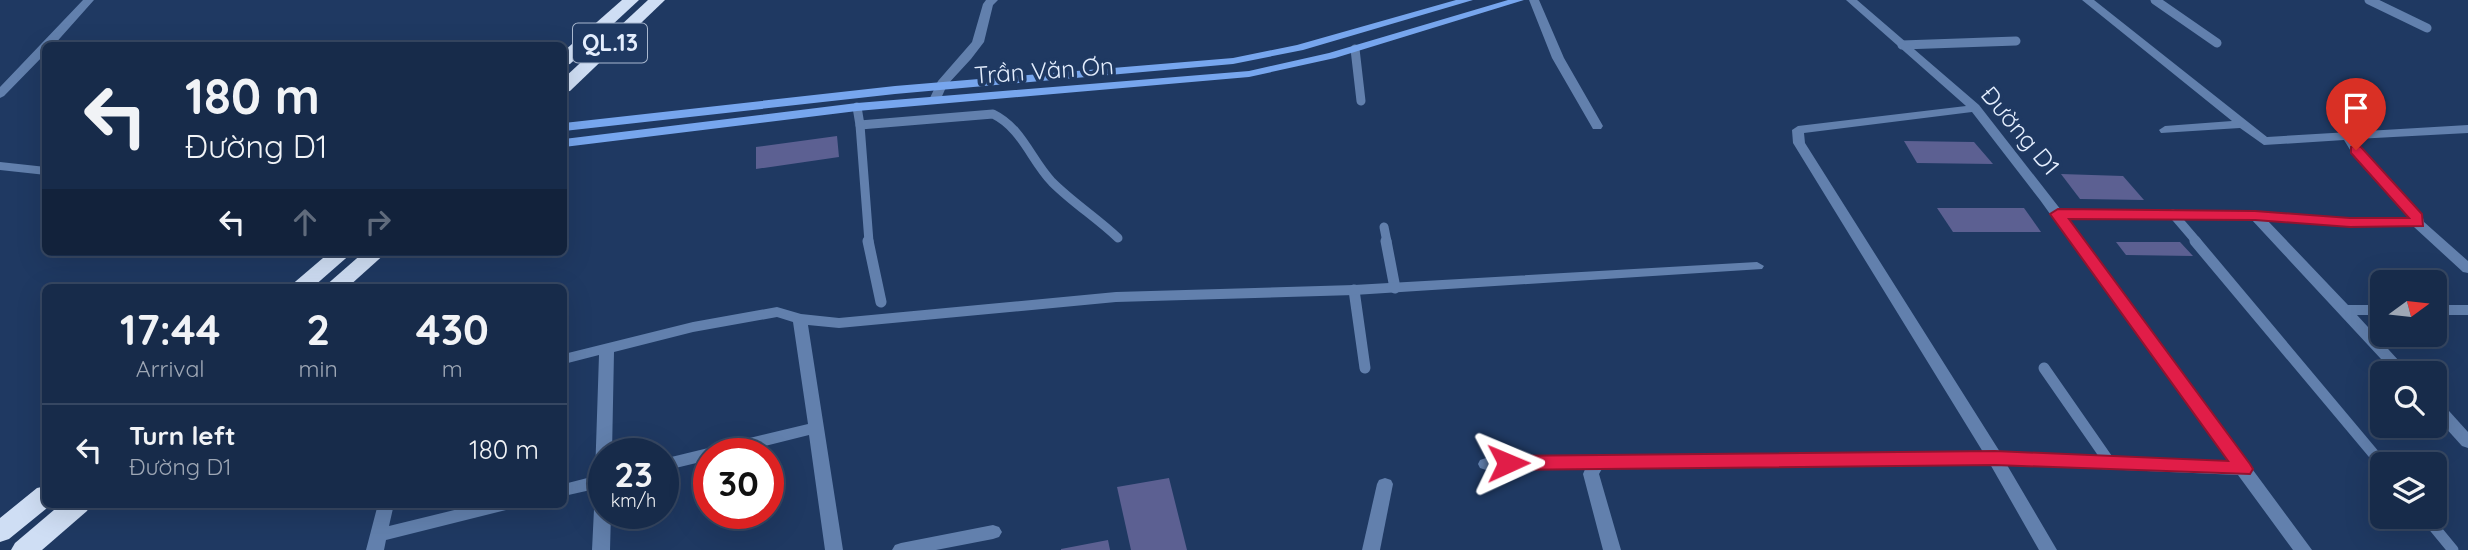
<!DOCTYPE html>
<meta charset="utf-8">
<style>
:root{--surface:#172b4a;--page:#243754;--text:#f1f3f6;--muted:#9ea7b5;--line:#364762}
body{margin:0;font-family:Quicksand,sans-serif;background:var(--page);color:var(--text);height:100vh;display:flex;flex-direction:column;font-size:26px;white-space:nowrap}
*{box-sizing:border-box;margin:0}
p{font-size:23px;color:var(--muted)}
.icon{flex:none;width:38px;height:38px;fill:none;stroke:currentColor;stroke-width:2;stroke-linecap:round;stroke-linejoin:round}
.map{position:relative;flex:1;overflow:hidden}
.drawer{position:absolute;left:42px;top:284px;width:525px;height:224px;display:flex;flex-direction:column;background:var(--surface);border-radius:10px;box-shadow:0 7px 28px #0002,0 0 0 2px var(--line)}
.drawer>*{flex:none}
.top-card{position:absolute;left:42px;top:42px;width:525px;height:214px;border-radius:10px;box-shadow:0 7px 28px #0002,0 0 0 2px var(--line);background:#172b4a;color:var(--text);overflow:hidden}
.needle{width:46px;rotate:75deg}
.controls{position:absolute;left:2370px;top:270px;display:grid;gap:14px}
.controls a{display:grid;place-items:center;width:77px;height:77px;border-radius:10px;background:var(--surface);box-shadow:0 7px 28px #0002,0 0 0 2px var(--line);font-size:35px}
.speed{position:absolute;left:588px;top:438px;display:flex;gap:14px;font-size:35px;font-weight:700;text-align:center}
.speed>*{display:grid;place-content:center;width:91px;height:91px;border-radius:50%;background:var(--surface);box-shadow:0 7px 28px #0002,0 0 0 2px var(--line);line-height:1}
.speed small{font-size:18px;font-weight:400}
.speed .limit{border:10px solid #d22;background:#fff;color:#111}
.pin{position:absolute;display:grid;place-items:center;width:60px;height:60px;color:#fff;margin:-72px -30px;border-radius:50% 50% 50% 0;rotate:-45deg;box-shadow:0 0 7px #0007}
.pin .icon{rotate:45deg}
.me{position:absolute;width:77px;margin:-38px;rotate:89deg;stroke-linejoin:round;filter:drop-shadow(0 0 5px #0008)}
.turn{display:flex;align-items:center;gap:24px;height:147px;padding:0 28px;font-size:32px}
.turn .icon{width:91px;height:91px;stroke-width:2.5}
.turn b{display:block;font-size:49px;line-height:60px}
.lanes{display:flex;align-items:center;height:66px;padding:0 28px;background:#0003;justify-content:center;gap:35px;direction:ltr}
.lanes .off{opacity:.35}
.eta{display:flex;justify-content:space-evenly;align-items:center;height:119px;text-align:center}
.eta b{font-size:42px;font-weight:700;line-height:49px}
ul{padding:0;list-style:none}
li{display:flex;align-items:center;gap:21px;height:91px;padding:0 28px;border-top:2px solid var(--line)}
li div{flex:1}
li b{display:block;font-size:26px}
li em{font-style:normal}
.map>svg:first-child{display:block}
.building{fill:#5c6092}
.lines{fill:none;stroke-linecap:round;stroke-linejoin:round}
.lane-far1{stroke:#6280ad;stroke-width:9}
.lane{stroke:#6280ad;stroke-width:11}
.street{fill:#6280ad;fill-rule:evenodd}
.secondary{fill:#77a6ee;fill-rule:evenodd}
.highway{fill:#cfdef4;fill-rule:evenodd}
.route{fill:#e11d48;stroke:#92132f;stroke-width:2}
.labels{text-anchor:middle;stroke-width:7;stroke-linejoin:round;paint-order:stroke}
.shield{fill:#1f3962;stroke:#a9b8cf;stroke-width:2}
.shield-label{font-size:23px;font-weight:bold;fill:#e4eefe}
.street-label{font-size:24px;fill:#e4eefe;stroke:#1f3962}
</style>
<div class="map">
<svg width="2468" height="550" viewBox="0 0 2468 550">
<rect width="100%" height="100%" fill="#1f3962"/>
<!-- building -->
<g class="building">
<polygon points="837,136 839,157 756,169 756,147"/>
<polygon points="1904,141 1974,142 1993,164 1917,163"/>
<polygon points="2061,174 2123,176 2144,200 2080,199"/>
<polygon points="1937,208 2024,208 2041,232 1953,232"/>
<polygon points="2116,242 2180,242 2193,256 2126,255"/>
<polygon points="1169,478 1187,550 1131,550 1117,487"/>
<polygon points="1108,540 1110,550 1061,550 1061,549"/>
</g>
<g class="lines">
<!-- lane-far1 -->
<g class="lane-far1">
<polyline points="2155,0 2217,43"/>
<polyline points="2369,0 2427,28"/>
<polyline points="1902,45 2016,41"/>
<polyline points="1355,49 1361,101"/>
<path d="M857 107 860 125 993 114C1022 128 1031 160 1052 182 1073 203 1097 218 1118 238"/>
<polyline points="860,125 869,242"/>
<polyline points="2173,214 2197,242"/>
<polyline points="1384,227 1387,242"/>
</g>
<!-- lane -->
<g class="lane">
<polyline points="868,241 881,302"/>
<polyline points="1386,241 1395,288"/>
<polyline points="2195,241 2382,464"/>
<polyline points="1354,290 1365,368"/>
<polyline points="2044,368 2110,463"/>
<polyline points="2425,516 2453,550"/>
</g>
<!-- street -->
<g class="street">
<polygon points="83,0 94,0 53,46 46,46 46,53 4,96 0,98 0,87"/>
<polygon points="986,0 998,0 993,5 984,42 971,59 947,85 939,103 931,103 929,100 938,81 972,42 983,4"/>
<polygon points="1529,0 1539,0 1564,58 1603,126 1601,129 1593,129 1552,58"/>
<path d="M1846 0H1857L1979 105 2061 210 2255 211 2350 218 2410 219 2352 153 2344 140 2264 145 2240 128 2161 133 2159 130 2165 126 2232 121 2082 0H2094L2267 137 2468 125V133L2356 139 2361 148 2422 214 2424 222 2468 261V273L2463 272 2414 227 2350 226 2267 220 2348 305H2382V315H2357L2410 373H2394L2251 219 2067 218 2312 550H2293L2238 475 2007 465 2057 550H2039L1990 464 1603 467 1599 474 1621 550H1603L1583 474 1586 467 1486 470 1480 468 1478 464 1480 460 1486 458 1983 452 1793 143 1792 130 1798 126 1966 106ZM1972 112 2040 200 2229 462 2000 452 1805 143 1804 133Z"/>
<polygon points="0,162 46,167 46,175 0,170"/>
<polygon points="1757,262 1764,266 1762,269 1354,295 1116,302 839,328 808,325 843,550 825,550 809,435 737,453 709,453 709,460 663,471 663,459 808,424 793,322 777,317 693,332 614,352 612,453 604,453 604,513 611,513 610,550 592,550 595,489 564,496 564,484 595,476 599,355 564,364 564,354 693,322 777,307 801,314 839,318 1116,292 1354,285"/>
<rect x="2434" y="305" width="34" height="10"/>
<polygon points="2434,399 2440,401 2468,432 2468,448 2462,446 2434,415"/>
<polygon points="1385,478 1391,480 1393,484 1380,550 1362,550 1377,484 1379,480"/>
<polygon points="378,504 394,504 389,526 479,504 514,504 512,509 506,510 386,540 384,550 366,550"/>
<polygon points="993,525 999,527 1002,532 999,537 993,539 936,550 892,550 895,545 901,543"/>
</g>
<!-- secondary -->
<g class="secondary">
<polygon points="1456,0 1473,0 1303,50 1233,64 895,94 564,131 564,123 895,86 1233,58 1297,45"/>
<polygon points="1508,0 1524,0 1335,58 1249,77 857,111 564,147 564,139 857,103 1249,71 1329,53"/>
</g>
<!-- highway -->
<g class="highway">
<polygon points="622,0 639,0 570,64 564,65 564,51"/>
<polygon points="648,0 665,0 570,91 564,92 564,78"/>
<polygon points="330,252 353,252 313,287 289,287"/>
<polygon points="364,252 387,252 348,287 324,287"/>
<polygon points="46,486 46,504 52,504 9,539 0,542 0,518 37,488"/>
<polygon points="61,504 91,504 87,511 42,550 11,550 15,543"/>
</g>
</g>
<!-- route -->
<polygon class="route" points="2356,145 2361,147 2422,214 2423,226 2350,227 2255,220 2069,219 2250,464 2253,469 2250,474 1995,465 1508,470 1499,463 1508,456 1995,451 2228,461 2050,214 2058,209 2255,211 2350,218 2409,218 2351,153 2351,147"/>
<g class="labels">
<!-- shield labels -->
<rect class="shield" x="573" y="23.5" width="74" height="39" rx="5"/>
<g class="shield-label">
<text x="610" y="51">QL.13</text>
</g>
<!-- street labels -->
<g class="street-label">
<text transform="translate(1044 71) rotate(-4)" y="8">Trần Văn Ơn</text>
<text transform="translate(2020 131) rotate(50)" y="8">Đường D1</text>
</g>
</g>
</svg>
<div class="controls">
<a><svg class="needle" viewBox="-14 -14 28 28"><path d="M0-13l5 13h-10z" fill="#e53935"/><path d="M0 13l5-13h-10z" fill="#9ea7b5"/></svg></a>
<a><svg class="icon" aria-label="search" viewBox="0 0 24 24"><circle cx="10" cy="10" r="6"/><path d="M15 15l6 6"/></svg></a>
<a><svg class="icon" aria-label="layers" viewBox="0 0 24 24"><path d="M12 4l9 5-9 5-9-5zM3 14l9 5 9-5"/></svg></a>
</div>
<div class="speed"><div>23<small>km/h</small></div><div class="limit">30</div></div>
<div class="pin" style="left:2356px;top:150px;background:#d93025"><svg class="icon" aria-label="arrive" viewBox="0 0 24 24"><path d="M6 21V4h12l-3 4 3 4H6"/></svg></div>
<svg class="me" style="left:1508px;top:463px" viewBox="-20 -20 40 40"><path d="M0-17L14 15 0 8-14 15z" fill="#e11d48" stroke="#fff" stroke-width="4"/></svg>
<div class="top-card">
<div class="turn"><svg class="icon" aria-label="left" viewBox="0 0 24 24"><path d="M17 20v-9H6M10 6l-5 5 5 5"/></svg><div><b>180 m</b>Đường D1</div></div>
<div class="lanes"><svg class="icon" aria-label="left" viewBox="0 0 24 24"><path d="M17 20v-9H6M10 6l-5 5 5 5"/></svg><svg class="icon off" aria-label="ahead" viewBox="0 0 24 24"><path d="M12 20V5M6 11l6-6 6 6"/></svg><svg class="icon off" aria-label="right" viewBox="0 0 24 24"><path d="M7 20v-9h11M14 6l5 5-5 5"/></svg></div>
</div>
<section class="drawer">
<div class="eta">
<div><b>17:44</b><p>Arrival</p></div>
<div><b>2</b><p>min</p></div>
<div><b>430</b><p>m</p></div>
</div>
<ul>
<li><svg class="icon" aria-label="left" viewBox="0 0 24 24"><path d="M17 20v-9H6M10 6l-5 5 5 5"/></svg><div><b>Turn left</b><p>Đường D1</p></div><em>180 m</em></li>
</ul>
</section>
</div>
